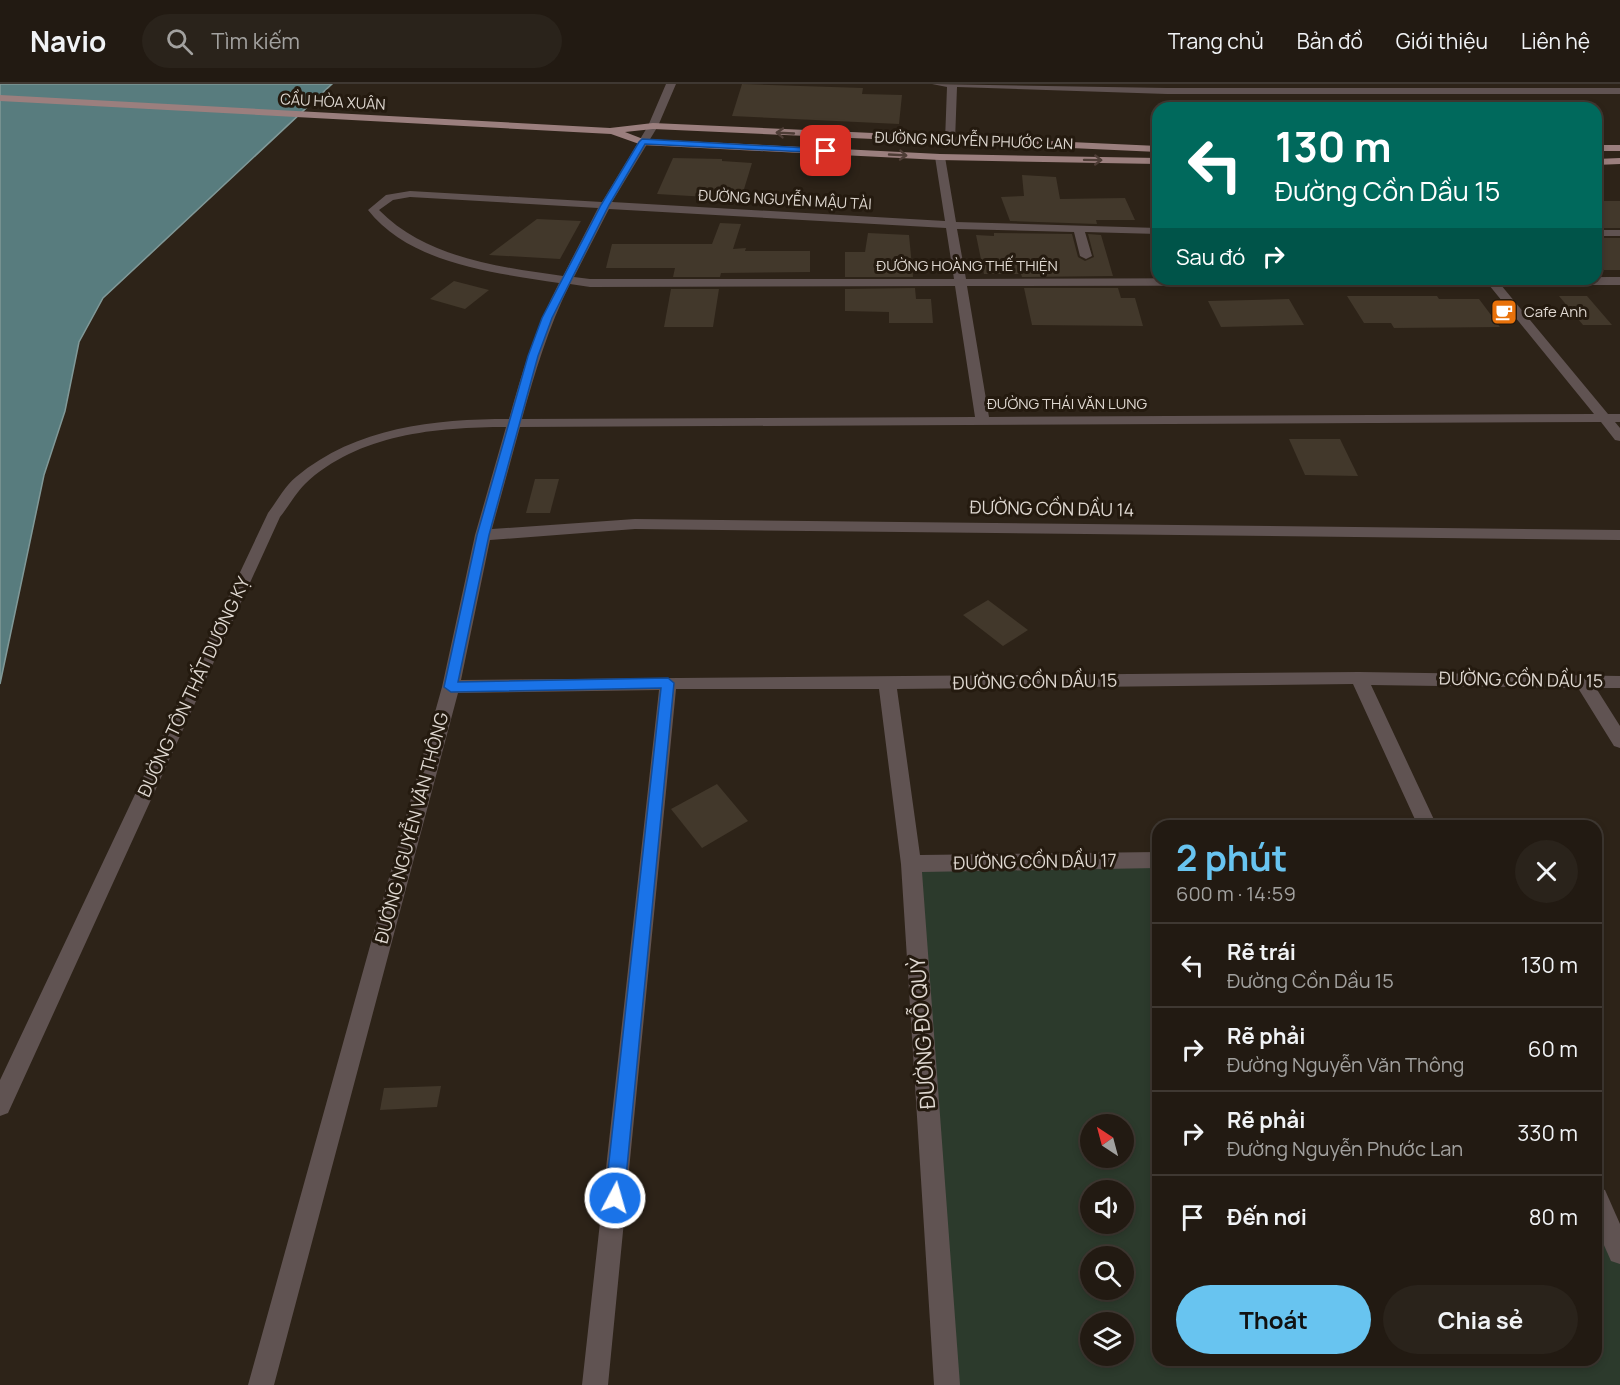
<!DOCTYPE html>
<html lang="vi">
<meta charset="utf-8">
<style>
:root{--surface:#221a12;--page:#2a231b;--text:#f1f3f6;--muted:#a2a19f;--line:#3f3832;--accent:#68c4f0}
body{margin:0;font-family:Manrope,sans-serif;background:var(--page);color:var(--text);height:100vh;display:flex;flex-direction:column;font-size:22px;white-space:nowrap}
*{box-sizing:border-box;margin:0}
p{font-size:20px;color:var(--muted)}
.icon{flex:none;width:33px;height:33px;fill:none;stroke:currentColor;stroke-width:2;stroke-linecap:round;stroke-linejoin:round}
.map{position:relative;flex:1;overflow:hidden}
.panel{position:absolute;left:1152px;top:736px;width:450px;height:546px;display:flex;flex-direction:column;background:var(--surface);border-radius:18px;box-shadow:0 3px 9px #0003,0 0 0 2px var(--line)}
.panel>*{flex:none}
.guide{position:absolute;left:1152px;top:18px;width:450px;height:183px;border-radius:18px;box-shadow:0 3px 9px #0003,0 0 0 2px var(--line);background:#00695c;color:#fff;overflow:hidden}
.needle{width:39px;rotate:324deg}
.tools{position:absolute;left:1080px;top:1030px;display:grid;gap:12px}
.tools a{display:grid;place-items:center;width:54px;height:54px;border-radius:50%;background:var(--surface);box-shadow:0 3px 9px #0003,0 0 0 2px var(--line);font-size:30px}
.pin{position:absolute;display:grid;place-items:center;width:51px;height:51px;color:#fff;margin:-26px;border-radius:12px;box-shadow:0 3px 9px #0006}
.me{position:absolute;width:66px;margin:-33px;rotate:6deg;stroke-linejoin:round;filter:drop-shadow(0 0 4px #0008)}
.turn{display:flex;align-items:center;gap:21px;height:126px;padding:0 24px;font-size:27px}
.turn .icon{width:78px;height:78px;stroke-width:2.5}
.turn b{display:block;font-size:42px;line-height:51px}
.then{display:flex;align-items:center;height:57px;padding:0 24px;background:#0003;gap:12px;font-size:22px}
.round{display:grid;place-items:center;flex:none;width:63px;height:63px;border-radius:32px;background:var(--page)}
.summary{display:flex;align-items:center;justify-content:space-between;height:102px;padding:0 24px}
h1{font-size:36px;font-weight:700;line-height:45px;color:var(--accent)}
.cta{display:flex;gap:12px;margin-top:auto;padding:12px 24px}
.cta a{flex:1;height:69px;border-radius:36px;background:var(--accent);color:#111;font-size:24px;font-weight:700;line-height:69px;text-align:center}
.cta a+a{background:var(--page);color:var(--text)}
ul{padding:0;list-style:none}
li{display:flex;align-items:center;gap:18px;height:84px;padding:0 24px;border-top:2px solid var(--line)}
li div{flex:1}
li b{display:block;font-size:22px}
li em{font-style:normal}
header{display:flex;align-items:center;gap:36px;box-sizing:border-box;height:84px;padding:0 30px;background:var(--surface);border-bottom:2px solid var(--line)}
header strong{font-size:28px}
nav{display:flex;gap:33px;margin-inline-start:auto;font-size:21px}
.search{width:420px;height:54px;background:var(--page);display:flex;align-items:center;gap:15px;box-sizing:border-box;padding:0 21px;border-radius:33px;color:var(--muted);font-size:22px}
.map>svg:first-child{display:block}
.green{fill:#2c3a2c;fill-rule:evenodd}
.water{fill:#587c7e;stroke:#809897;stroke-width:1.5}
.building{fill:#42382b}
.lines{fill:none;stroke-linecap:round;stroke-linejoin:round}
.minor{fill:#605352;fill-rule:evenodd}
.major{fill:#9b7f7e;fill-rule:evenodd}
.oneway{stroke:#4e3d36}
.route{fill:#1a73e8;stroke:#114b97;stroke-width:1.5}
.labels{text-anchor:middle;stroke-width:6;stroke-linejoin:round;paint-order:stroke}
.far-street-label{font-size:15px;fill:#dfd8d1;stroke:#241a0f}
.far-poi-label{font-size:15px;fill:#dfd8d1;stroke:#241a0f;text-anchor:start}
.street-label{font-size:18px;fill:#dfd8d1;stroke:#241a0f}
.near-street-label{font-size:21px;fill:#dfd8d1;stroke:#241a0f}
</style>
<header>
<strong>Navio</strong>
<div class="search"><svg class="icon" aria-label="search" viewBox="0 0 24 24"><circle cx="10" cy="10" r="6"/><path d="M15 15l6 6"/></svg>Tìm kiếm</div>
<nav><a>Trang chủ</a><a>Bản đồ</a><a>Giới thiệu</a><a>Liên hệ</a></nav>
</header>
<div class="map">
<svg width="1620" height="1301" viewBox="0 0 1620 1301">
<rect width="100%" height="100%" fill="#2d2318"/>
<!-- green -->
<path class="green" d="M1158 776V1276H1596V1115L1620 1168V1301H947L911 780ZM1090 1041H1124V1074H1090ZM1090 1107H1124V1140H1090ZM1090 1173H1124V1206H1090ZM1090 1239H1124V1272H1090Z"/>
<!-- water -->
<polygon class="water" points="0,0 332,0 103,214 79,258 65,327 44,391 0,600"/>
<!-- building -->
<g class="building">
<polygon points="742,0 863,4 862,10 902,11 899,40 732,32"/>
<polygon points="673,74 722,75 722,77 752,79 741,115 657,110"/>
<polygon points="1022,91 1056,93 1060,115 1125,114 1135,136 1096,136 1097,140 1010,137 1001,113 1024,112"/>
<rect x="1596" y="117" width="24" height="27"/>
<polygon points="537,135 581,137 560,175 489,171"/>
<polygon points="720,139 741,140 733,165 746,164 745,167 810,167 810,188 721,189 720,193 673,193 675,184 606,184 612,160 712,160"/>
<polygon points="868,149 909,151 913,193 845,193 845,168 865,168"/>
<polygon points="994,149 1072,150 1078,173 1085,177 1094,173 1088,150 1101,151 1113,192 1022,193 1021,190 984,190 976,151 994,152"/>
<polygon points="1596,154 1620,154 1620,186 1604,186 1596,177"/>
<polygon points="454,197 489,206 465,225 430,215"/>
<polygon points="915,204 916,215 931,215 933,239 889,239 889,228 845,227 845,205"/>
<polygon points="1024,204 1118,204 1121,214 1135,214 1143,242 1032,241"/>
<polygon points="671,205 719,205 713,243 664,243"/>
<polygon points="1347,212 1437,212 1439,215 1479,215 1500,243 1394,244 1391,239 1364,239"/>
<polygon points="1559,212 1587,212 1612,241 1583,241"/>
<polygon points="1289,215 1304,241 1221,243 1208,217"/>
<polygon points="1289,355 1340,355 1358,392 1305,391"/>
<polygon points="535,395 559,395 550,429 526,429"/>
<polygon points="988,516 1028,546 1003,562 963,531"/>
<polygon points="717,700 748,737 702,764 671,725"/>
<polygon points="441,1002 437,1023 380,1026 384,1004"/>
</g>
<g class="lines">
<!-- minor -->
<g class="minor">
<path d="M666 0H676L658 42 612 118 945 137 935 73 940 70 945 73 956 138 1158 144V150L1085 148 1092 172 1086 175 1080 172 1074 148 957 145 966 195 1620 193V201H1501L1608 330H1620V338H1615L1620 344V357L1615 356 1601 338 520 343 492 445 635 435 1620 446V456L635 445 490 456 461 596 1359 588 1620 592V604H1596L1620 642V664L1614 662 1578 604 1371 601 1437 742H1418L1353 600 897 605 920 771 1158 768V784L922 788 960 1301H934L901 780 879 605H676L608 1301H582L659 606 458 609 274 1301H248L442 603 475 451 506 343C437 343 358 350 305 400 296 409 288 423 280 433L8 1029 0 1032V996L268 429C277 417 285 402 296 393 356 343 434 335 509 335 522 287 536 243 559 199 495 189 410 180 368 126L386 111 410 107 602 118 648 42ZM410 113 598 124 563 192C499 183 426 174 379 126L393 116ZM609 125 946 144 954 195H590L574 193ZM570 200 590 203 955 202 975 333 522 335C535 288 548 244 570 200ZM1489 201 1594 330 989 333 967 202Z"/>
<polygon points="932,0 1167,4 1620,4 1620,10 1167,10 957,3 955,57 950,60 945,57 947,3"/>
<rect x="1596" y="146" width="24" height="6"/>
<polygon points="1596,1103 1605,1106 1620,1140 1620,1180 1611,1177 1596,1143"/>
</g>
<!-- major -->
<g class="major">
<polygon points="0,11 610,44 653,39 1158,62 1158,68 653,45 625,48 643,55 940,70 1158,74 1158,80 940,76 642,61 611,50 0,17"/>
<rect x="1596" y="61" width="24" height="6"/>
<polygon points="1620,74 1620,80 1596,81 1596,75"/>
</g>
</g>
<!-- one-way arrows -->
<defs><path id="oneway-shaft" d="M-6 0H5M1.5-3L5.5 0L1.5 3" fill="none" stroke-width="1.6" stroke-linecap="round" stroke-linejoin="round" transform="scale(1.5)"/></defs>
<g class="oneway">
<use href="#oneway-shaft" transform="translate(785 49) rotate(-177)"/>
<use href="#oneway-shaft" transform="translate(898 71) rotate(3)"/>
<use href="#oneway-shaft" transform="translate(1093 76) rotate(1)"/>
</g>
<!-- route -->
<polygon class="route" points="642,55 826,65 830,67 826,69 645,60 609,121 552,234 538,272 489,451 458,598 668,594 674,599 624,1114 621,1120 615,1123 608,1120 605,1114 661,604 451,608 444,603 477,451 528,272 542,234 601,121 639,58"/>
<!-- icons -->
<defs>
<symbol id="cafe-square" viewBox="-11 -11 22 22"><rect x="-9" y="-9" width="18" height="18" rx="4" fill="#e8710a" stroke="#241a0f"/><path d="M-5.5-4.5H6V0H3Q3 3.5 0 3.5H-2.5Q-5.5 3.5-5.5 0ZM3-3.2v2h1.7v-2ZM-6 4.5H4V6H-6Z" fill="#fff"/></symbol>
</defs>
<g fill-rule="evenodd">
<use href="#cafe-square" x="1489" y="213" width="30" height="30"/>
</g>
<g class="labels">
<!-- far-street labels -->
<g class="far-street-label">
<text transform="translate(333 18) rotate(3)" y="5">CẦU HÒA XUÂN</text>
<text transform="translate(974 57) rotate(2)" y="5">ĐƯỜNG NGUYỄN PHƯỚC LAN</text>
<text transform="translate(785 116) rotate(3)" y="5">ĐƯỜNG NGUYỄN MẬU TÀI</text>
<text x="967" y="187">ĐƯỜNG HOÀNG THẾ THIỆN</text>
<text x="1067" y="325">ĐƯỜNG THÁI VĂN LUNG</text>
</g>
<!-- far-poi labels -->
<g class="far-poi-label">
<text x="1524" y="233">Cafe Anh</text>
</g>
<!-- street labels -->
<g class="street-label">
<text transform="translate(1052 425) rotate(1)" y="6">ĐƯỜNG CỒN DẦU 14</text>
<text transform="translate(1521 596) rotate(1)" y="6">ĐƯỜNG CỒN DẦU 15</text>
<text transform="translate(1035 598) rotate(-1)" y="6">ĐƯỜNG CỒN DẦU 15</text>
<text transform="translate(194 603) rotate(-65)" y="6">ĐƯỜNG TÔN THẤT DƯƠNG KỴ</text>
<text transform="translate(412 744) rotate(-75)" y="6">ĐƯỜNG NGUYỄN VĂN THÔNG</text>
<text transform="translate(1035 778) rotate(-1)" y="6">ĐƯỜNG CỒN DẦU 17</text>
</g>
<!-- near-street labels -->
<g class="near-street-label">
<text transform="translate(923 949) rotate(-94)" y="7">ĐƯỜNG ĐỖ QUỲ</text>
</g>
</g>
</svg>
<div class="tools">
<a><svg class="needle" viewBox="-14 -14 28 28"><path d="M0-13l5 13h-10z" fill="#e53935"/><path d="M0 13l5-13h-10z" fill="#a2a19f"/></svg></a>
<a><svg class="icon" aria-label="sound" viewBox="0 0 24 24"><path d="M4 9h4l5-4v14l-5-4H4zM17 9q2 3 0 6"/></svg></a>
<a><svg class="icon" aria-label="search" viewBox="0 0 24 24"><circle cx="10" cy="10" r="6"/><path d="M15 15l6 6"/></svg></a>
<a><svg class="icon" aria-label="layers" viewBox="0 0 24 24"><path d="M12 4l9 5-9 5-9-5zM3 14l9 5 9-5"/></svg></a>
</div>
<div class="pin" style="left:826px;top:67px;background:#d93025"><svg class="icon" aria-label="arrive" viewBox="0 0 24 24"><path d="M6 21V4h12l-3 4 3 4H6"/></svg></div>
<svg class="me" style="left:615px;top:1114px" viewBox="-20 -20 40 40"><circle r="17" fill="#1a73e8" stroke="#fff" stroke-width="3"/><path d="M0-11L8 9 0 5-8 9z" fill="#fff"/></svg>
<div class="guide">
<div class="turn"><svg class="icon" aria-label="left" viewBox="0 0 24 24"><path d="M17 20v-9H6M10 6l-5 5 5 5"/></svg><div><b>130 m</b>Đường Cồn Dầu 15</div></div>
<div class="then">Sau đó<svg class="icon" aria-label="right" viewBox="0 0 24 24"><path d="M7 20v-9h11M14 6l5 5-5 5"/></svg></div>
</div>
<section class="panel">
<div class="summary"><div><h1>2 phút</h1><p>600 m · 14:59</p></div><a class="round"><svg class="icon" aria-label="close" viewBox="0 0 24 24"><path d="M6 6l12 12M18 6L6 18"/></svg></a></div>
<ul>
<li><svg class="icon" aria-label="left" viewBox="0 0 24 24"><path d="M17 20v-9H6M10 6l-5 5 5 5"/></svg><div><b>Rẽ trái</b><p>Đường Cồn Dầu 15</p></div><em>130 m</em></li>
<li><svg class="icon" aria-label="right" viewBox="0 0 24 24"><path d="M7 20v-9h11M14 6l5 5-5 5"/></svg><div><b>Rẽ phải</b><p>Đường Nguyễn Văn Thông</p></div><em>60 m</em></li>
<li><svg class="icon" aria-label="right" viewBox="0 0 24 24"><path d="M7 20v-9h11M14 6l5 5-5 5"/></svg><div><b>Rẽ phải</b><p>Đường Nguyễn Phước Lan</p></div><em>330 m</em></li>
<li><svg class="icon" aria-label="arrive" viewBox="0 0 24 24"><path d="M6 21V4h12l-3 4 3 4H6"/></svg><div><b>Đến nơi</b></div><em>80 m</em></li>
</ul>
<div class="cta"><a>Thoát</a><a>Chia sẻ</a></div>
</section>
</div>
